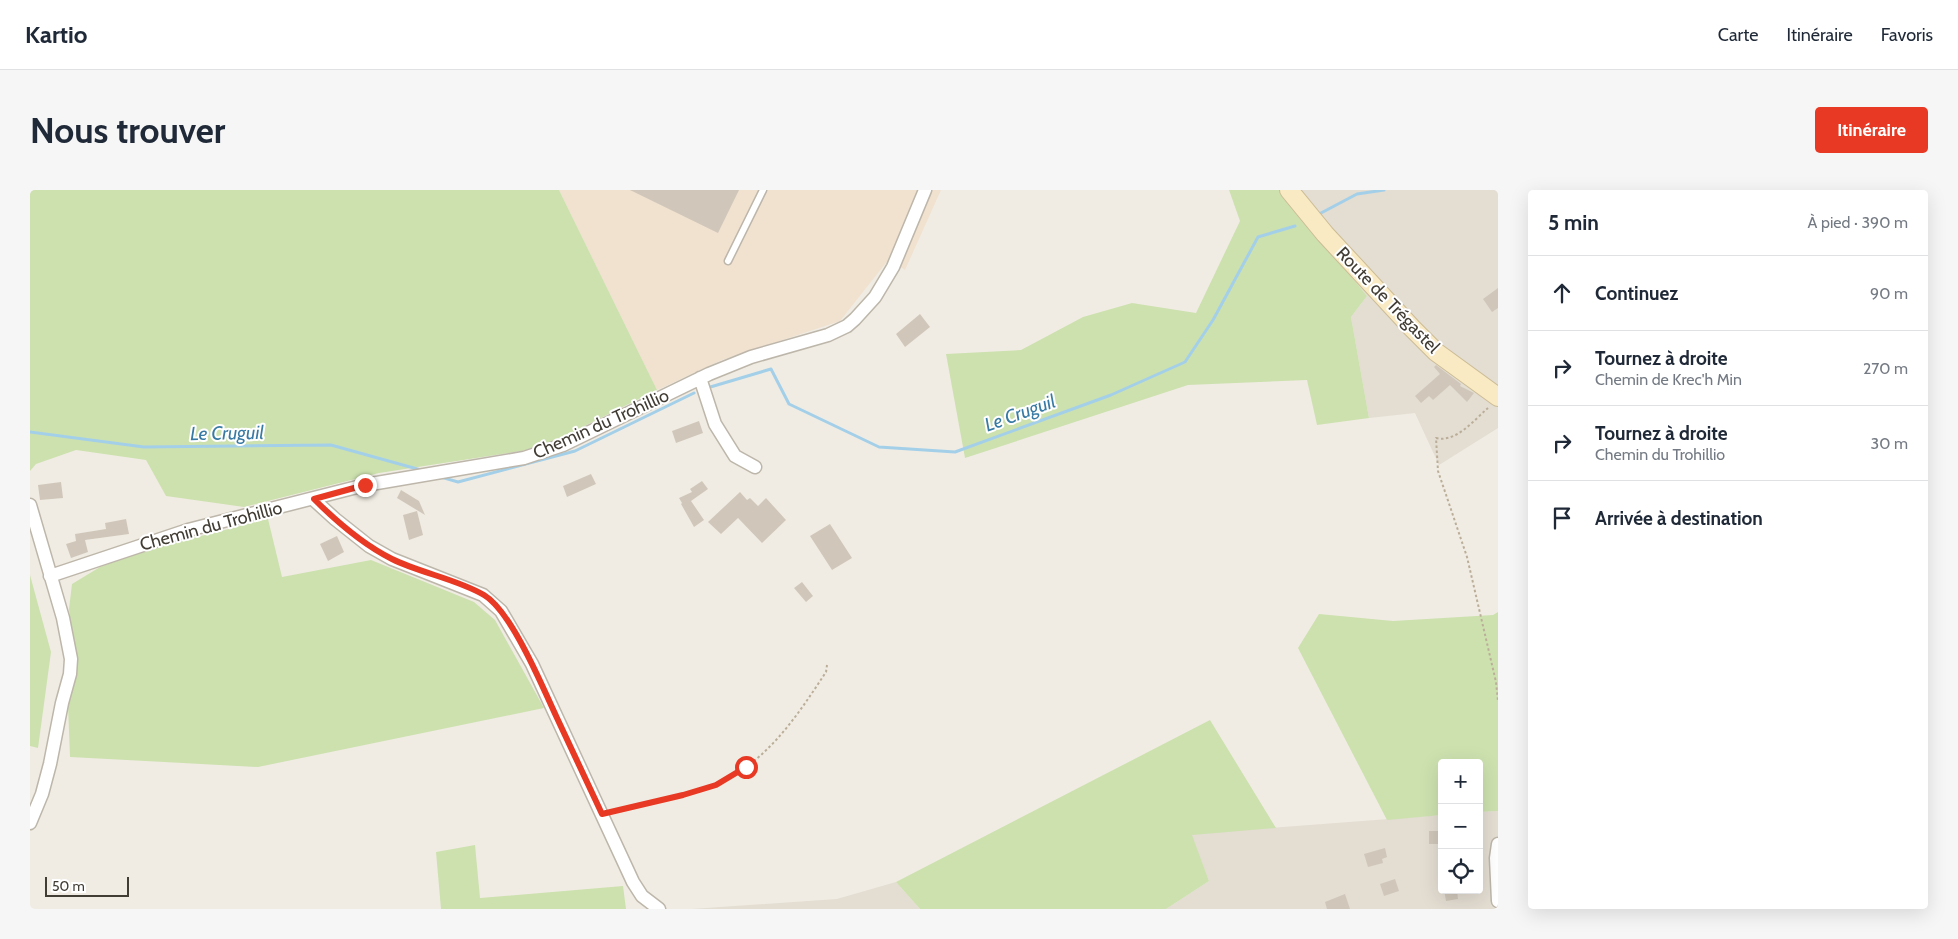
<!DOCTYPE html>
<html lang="fr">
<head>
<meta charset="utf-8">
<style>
	body { margin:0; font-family:Cabin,sans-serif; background:#f6f6f7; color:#1f2937 }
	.controls { position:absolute; right:15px; bottom:15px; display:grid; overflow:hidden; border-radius:5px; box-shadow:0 5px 20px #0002 }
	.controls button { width:45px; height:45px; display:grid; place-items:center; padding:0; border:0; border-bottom:1px solid #e0e1e3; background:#fff; color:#1f2937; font:25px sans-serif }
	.scale { position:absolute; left:15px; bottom:12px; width:84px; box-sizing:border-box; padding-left:5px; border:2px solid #413c34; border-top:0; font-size:14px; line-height:18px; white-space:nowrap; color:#413c34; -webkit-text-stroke:4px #fff; paint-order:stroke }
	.stop { position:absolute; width:15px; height:15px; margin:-11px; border:4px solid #e73924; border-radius:50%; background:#fff }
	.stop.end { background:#e73924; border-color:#fff; box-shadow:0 1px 5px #0008 }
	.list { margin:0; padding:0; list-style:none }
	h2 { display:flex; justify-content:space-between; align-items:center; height:65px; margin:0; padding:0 20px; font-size:21px }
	h2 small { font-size:16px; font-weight:400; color:#747a83 }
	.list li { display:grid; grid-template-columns:32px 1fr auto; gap:15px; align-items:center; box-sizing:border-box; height:75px; padding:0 20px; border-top:1px solid #e0e1e3 }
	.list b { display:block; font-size:19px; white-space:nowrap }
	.list p { margin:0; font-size:16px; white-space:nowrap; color:#747a83 }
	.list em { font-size:16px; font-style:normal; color:#747a83 }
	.icon { flex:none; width:28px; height:28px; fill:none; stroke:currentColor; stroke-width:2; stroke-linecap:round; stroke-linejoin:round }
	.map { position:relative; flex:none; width:1468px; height:719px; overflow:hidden; border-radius:5px }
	header { display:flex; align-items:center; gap:30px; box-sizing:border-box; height:70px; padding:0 25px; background:#fff; border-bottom:1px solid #e0e1e3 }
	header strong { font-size:24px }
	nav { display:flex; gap:28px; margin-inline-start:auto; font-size:18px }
	.intro { display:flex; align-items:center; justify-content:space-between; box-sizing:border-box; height:120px; padding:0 30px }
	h1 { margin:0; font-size:35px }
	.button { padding:12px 22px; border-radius:5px; background:#e73924; color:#fff; font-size:18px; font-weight:700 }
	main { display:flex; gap:30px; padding:0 30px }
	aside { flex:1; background:#fff; border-radius:5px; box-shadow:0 5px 20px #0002 }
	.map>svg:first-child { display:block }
	.residential { fill:#e3ddd2 }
	.commercial { fill:#f1e1cf }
	.green { fill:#cde1af }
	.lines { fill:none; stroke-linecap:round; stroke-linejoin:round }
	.stream { stroke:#a4cfe9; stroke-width:3 }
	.building { fill:#d0c7ba }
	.service-casing { stroke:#bdb6aa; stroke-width:9 }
	.minor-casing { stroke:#bdb6aa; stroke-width:15 }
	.secondary-casing { stroke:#ccbc96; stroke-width:20 }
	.path { stroke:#bbae99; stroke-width:2; stroke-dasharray:2.5 2.5; stroke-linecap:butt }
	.service { stroke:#fff; stroke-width:6 }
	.minor { stroke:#fff; stroke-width:12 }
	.secondary { stroke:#f9eac4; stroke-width:18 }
	.route { stroke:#e73924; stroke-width:6 }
	.labels { text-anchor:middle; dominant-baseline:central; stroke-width:4; stroke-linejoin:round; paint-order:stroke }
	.street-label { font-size:18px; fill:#413c34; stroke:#fff }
	.water-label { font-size:19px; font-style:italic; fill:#387aa3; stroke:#fff }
</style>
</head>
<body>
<header>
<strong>Kartio</strong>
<nav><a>Carte</a><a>Itinéraire</a><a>Favoris</a></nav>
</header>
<div class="intro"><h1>Nous trouver</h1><a class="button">Itinéraire</a></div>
<main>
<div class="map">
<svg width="1468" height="719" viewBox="0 0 1468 719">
	<rect width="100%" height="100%" fill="#f0ece3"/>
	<path class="residential" d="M1252 0H1468V238L1409 275 1385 223 1339 228 1321 127 1337 106Z
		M1468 621V719H1136L1179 691 1161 644 1412 625V700H1449V622Z
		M866 692 890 719H662L807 709Z"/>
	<path class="commercial" d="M529 0H911L875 80 859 69 810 131 692 170 627 200Z"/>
	<path class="green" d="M0 0H529L627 200 510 258 349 283 214 317 136 306 116 270 46 260 6 274 0 281Z
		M1199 0H1252L1337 106 1321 127 1339 228 1287 235 1277 190 1158 195 935 268 916 164 991 160 1053 127 1102 113 1166 123 1210 31Z
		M238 329 252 387 341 370 444 412 465 430 514 518 228 577 40 567 38 515 46 478 39 419 42 394 70 377 120 359Z
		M0 385 21 462 8 558 0 556Z
		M1468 422V621L1449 622V573H1412V625L1357 630 1268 458 1289 424 1363 431 1463 425Z
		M1180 530 1246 638 1162 645 1179 691 1136 719H890L866 692Z
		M445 655 450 708 593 696 596 719H411L406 662Z"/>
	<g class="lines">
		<path class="stream" d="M1291 23 1327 4 1354 0
			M677 198 741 179 759 214 849 257 925 262 1081 205 1155 172 1183 130 1228 47 1265 36
			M0 242 114 257 301 255 391 280
			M411 287 428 292 545 261 664 203"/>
	</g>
	<path class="building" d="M600 0H709L688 43Z
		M1468 98V118L1462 122 1453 109Z
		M890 124 900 137 875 157 866 144Z
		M1406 175 1431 194 1430 196 1444 203 1437 212 1420 195 1403 210 1399 206 1391 213 1385 206 1410 184 1404 177Z
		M669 231 673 243 646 253 642 241Z
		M561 284 566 294 537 307 533 296Z
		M672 291 678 299 661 311 674 330 664 337 651 314 652 313 649 308 662 302 660 299Z
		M31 292 33 308 10 310 8 295Z
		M371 300 389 311 395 325 367 308Z
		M710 302 717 310 720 308 728 316 736 308 756 330 732 353 708 328 691 344 678 332Z
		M387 321 393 345 379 350 373 325Z
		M96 329 99 344 55 350 58 362 41 368 36 354 46 351 45 344 76 339 75 333Z
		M800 334 822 368 802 380 780 346Z
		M307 346 314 362 298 371 290 354Z
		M772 392 783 406 776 412 764 398Z
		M1399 641H1412V654H1399Z
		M1355 658 1357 667 1352 669 1353 673 1338 677 1334 664Z
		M1365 689 1369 701 1354 706 1350 694Z
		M1414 700H1427L1428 709 1416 711Z
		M1315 704 1320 719H1297L1295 712Z"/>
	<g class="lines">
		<defs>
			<path id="service" d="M698 71 733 0"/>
			<path id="minor" d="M670 188 685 234 705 266 725 277
				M283 309 305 329 339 356 362 369 453 405 471 421 502 474 603 692 612 706 629 719
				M0 315 33 428 41 469 40 484 32 513 20 574 12 604 0 633
				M20 386 158 340 335 295 494 268 533 255 679 184 721 167 798 145 817 136 825 129 845 107 863 77 895 0
				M1468 654 1466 668 1468 711"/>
			<path id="secondary" d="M1259 0 1295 44 1382 138 1406 162 1468 207"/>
		</defs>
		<use href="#service" class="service-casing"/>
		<use href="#minor" class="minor-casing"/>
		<use href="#secondary" class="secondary-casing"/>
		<path class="path" d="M1458 218C1444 230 1426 253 1406 248L1408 281 1437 367 1466 492 1468 511
			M584 621C617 611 654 609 687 594 738 571 767 526 796 482L797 475"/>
		<use href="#service" class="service"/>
		<use href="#minor" class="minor"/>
		<use href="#secondary" class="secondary"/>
	</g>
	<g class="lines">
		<path class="route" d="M335 295 284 309C307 332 332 354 362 369 390 383 427 389 454 405 482 422 512 496 527 528 542 560 557 592 572 624L653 605 686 595 716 577"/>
	</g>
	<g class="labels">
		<g class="street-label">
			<text transform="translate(1358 110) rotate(46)">Route de Trégastel</text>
			<text transform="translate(571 234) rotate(-24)">Chemin du Trohillio</text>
			<text transform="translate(181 336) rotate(-15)">Chemin du Trohillio</text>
		</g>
		<g class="water-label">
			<text transform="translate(990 223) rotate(-20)">Le Cruguil</text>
			<text transform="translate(197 243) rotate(-1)">Le Cruguil</text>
		</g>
	</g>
</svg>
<div class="controls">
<button>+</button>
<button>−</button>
<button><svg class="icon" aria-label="locate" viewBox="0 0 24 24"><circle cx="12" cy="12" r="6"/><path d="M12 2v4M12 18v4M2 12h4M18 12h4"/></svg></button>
</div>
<div class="scale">50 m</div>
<div class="stop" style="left:716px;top:577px"></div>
<div class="stop end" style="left:335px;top:295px"></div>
</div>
<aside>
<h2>5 min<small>À pied · 390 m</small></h2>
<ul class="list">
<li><svg class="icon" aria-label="ahead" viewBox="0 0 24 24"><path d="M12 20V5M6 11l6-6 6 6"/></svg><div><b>Continuez</b></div><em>90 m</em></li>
<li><svg class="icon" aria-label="right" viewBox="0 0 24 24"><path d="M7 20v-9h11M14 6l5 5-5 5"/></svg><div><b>Tournez à droite</b><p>Chemin de Krec'h Min</p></div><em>270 m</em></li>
<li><svg class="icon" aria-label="right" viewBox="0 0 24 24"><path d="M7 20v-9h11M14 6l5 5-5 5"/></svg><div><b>Tournez à droite</b><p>Chemin du Trohillio</p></div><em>30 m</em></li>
<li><svg class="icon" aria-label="arrive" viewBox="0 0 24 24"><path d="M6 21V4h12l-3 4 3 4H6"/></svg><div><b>Arrivée à destination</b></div></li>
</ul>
</aside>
</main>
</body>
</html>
